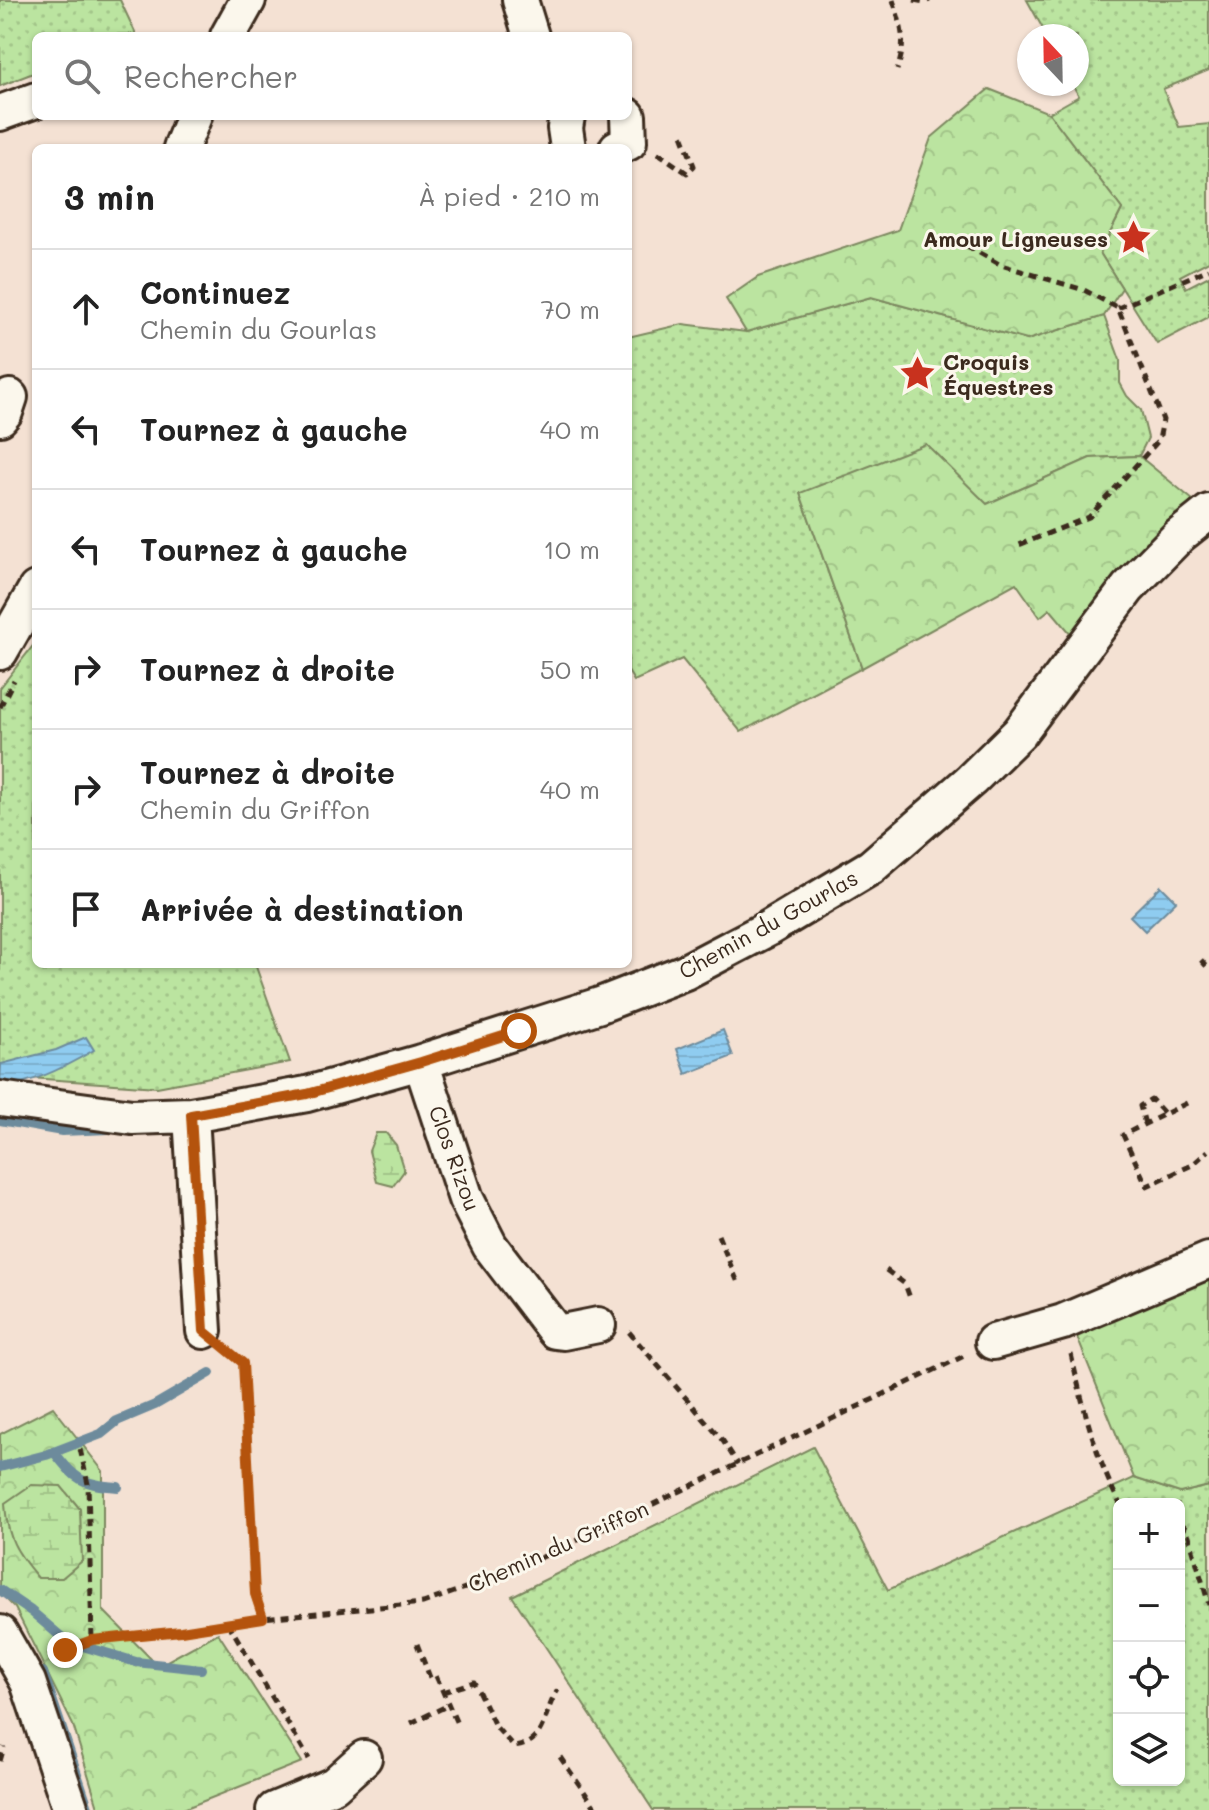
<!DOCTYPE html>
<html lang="fr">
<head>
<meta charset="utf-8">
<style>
	body { margin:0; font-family:Mali,sans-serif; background:#f2f2f2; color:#222 }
	.controls { position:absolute; right:24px; bottom:24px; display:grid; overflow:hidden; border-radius:12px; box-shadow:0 2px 6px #0004 }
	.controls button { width:72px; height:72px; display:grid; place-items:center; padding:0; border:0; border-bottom:2px solid #e0e0e0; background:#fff; color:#222; font:40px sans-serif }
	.compass { position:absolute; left:1017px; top:24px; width:72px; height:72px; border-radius:50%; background:#fff; box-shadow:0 2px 6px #0004; rotate:338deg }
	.stop { position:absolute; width:24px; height:24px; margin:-18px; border:6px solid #b45309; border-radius:50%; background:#fff }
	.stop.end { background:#b45309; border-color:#fff; box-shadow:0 2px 8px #0008 }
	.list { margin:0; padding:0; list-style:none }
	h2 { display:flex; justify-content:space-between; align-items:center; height:104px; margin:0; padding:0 32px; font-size:34px }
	h2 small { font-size:26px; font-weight:400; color:#767676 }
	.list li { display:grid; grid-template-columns:52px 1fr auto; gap:24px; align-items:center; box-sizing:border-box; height:120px; padding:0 32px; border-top:2px solid #e0e0e0 }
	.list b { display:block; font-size:30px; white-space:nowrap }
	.list p { margin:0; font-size:26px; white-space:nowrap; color:#767676 }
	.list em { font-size:26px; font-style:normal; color:#767676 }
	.icon { flex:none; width:44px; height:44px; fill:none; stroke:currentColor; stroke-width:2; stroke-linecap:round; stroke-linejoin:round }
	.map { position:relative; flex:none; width:1209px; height:1810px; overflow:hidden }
	.search { position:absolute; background:#fff; box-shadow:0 2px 6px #0004; left:32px; top:32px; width:600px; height:88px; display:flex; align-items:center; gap:20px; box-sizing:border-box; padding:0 28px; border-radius:12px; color:#767676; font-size:30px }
	.panel { position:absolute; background:#fff; box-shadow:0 2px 6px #0004; left:32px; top:144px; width:600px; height:824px; border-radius:12px }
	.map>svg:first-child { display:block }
	.grass { fill:url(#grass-dots); stroke:#7b875f; stroke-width:2; fill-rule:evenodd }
	.forest { fill:url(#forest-crowns); stroke:#7b875f; stroke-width:2 }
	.wetland { fill:url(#wetland-marsh); stroke:#7b875f; stroke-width:2 }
	.water { fill:url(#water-rules); stroke:#6d8b9c; stroke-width:2 }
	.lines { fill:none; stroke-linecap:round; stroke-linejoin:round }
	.stream { stroke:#6d8b9c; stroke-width:10 }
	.minor-casing { stroke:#3b2a1e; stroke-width:40 }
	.path { stroke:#3b2a1e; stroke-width:5; stroke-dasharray:8 6; stroke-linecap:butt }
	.minor { stroke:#fbf7ec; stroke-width:34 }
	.route { stroke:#b45309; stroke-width:10 }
	.labels { text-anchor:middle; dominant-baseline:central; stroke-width:6; stroke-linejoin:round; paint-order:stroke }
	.poi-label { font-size:22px; font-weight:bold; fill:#3b2a1e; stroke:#fbf7ec; text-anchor:end }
	.street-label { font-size:22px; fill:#3b2a1e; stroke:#fbf7ec }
</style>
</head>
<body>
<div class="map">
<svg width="1209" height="1810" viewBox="0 0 1209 1810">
	<defs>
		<pattern id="grass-dots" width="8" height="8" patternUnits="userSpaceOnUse" patternTransform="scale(2)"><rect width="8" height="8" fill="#bbe4a0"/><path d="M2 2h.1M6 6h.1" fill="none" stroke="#a2c489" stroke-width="1.8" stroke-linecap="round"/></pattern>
		<pattern id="forest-crowns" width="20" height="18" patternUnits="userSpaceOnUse" patternTransform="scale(2)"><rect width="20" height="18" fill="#bbe4a0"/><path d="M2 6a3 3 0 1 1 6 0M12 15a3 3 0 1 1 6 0" fill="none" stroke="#a2c489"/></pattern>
		<pattern id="wetland-marsh" width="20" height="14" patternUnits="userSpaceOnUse" patternTransform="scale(2)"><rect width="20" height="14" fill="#bbe4a0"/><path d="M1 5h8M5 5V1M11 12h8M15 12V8" fill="none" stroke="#a2c489"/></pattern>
		<pattern id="water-rules" width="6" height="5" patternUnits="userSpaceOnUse" patternTransform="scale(2)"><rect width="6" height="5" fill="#8fccf0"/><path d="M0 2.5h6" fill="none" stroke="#7cafcd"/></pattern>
	</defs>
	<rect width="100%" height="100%" fill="#f4e1d3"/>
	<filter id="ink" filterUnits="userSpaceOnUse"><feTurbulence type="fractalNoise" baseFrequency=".0125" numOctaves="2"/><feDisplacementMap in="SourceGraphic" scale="16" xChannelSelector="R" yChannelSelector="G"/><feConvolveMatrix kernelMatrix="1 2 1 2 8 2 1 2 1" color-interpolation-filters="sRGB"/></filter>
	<g filter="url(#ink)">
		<path class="grass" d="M0 0H120L136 34 36 36V72L0 86Z
			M1027 0H1209V70L1163 89 1179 127 1209 124V261L1180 276 1186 288 1209 276V317L1157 344 1100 253 1122 209 1049 113 1079 96 1072 84H1077V36H1047Z
			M871 297 1027 340 1104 316 1120 360V383L1127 396 1141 410 1148 438 1139 456 1090 458 987 504 800 493 862 668 741 732 682 659 634 681 628 671V337L683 324 746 332Z
			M36 642V964H255L290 1062 157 1087 16 1077 0 1072V688Z
			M813 1447 888 1590 1134 1478 1180 1493 1209 1486V1810H653L512 1596ZM1119 1504H1179V1780H1119Z"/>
		<path class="forest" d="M989 89 1049 113 1122 209 1100 253 1122 288 1104 316 1027 340 871 297 746 332 726 299 758 277 898 230 931 138Z
			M926 444 987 504 1090 458 1139 456 1193 500 1071 634 1050 609 1040 617 1016 583 862 668 800 493Z
			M1209 1277V1486L1180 1493 1134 1478 1075 1332Z
			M53 1407 103 1471V1610L158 1666 218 1633 302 1762 181 1810H99L73 1725 15 1608 0 1593V1434Z"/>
		<path class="wetland" d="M376 1133H386L396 1145 404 1171 393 1186 377 1182 369 1151Z
			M31 1485 61 1486 80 1509 82 1561 62 1578H38C16 1552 7 1538 5 1503Z"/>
		<path class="water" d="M1161 886 1176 901 1145 931 1130 916Z
			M723 1030 733 1056 686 1074 677 1049Z
			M86 1037 94 1050C72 1063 25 1090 0 1083L1 1064 56 1050Z"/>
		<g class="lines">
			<path class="stream" d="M0 1120 62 1131 109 1129
				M54 1452C77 1481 81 1484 118 1487
				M0 1467 46 1455 101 1434 117 1421 155 1405 210 1373
				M0 1590 31 1611 66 1641 136 1662 201 1669
				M43 1672 89 1810"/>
			<defs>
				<path id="minor" d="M520 0 531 36
					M228 36 248 0
					M0 113 36 100
					M567 116 565 128 568 148
					M181 148 194 116
					M617 148 629 142 628 116
					M0 418 5 412 10 397
					M0 652 36 589
					M421 1062 466 1199 490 1246 555 1331 563 1332 598 1325
					M0 1099 132 1117 191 1115 307 1094 421 1062 600 1005 685 972 769 928 871 867 971 780 1019 733 1128 588 1179 536 1209 512
					M191 1115 204 1331
					M993 1342 1063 1322 1209 1260
					M0 1633 28 1682 71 1810
					M274 1810 334 1785 364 1758"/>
			</defs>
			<use href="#minor" class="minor-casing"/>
			<path class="path" d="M893 0C902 28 907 42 897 70
				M914 0 924 2 930 0
				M658 153 687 173 694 166 681 132
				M967 246 1001 265 1084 290 1118 308 1163 420 1159 440 1089 517 1019 545
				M1118 308 1209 269
				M0 707 14 680
				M1201 960 1209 969
				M1187 1103 1123 1135 1147 1186 1192 1165 1208 1151
				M1145 1124 1140 1106 1151 1099 1165 1114
				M718 1235 739 1285
				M886 1270 905 1284 910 1298
				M629 1332 723 1441 738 1464
				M228 1351 243 1363 255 1594 263 1618
				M1071 1354C1083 1406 1095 1457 1120 1504
				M80 1449 88 1484 92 1640
				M1179 1525 1187 1529 1209 1605
				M228 1623 309 1759
				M417 1644 431 1680
				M48 1656 92 1640 181 1631 263 1618 423 1603 513 1571 966 1355
				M436 1676 458 1726
				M443 1692 474 1682 495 1726 514 1747C547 1743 542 1713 558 1690
				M411 1723 449 1705
				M560 1757 597 1810
				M0 1761 4 1747"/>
			<use href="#minor" class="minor"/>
		</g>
	</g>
	<g class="lines" filter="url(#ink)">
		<path class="route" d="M65 1650 92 1640 181 1631 263 1618 255 1594 243 1363 204 1331 191 1115 307 1094 421 1062 519 1031"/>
	</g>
	<defs>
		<symbol id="sight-bare" viewBox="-9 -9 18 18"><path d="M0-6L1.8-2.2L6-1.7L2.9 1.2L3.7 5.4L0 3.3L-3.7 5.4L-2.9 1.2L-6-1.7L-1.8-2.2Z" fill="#c8321e" stroke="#fbf7ec" stroke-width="2.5" paint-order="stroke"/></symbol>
	</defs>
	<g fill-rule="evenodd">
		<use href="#sight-bare" x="1108" y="212" width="51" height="51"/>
		<use href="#sight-bare" x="892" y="348" width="51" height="51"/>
	</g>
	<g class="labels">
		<g class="poi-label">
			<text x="1108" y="238">Amour Ligneuses</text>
			<text x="943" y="361" text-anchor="start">Croquis<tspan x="943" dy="25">Équestres</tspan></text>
		</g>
		<g class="street-label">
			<text transform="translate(768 924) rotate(-29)">Chemin du Gourlas</text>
			<text transform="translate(455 1158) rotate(70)">Clos Rizou</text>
			<text transform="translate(558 1546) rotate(-24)">Chemin du Griffon</text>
		</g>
	</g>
</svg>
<div class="controls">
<button>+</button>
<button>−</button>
<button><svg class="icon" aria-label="locate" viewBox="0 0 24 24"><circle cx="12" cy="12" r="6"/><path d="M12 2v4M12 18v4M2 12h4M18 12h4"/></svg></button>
<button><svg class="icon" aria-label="layers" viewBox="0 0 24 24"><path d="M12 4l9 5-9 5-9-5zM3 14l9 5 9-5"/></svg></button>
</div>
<svg class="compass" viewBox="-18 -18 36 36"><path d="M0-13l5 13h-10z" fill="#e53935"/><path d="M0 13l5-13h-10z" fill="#767676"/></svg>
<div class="stop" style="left:519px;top:1031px"></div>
<div class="stop end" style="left:65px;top:1650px"></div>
<div class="search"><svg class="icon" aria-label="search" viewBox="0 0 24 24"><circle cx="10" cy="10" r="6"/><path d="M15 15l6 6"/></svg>Rechercher</div>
<section class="panel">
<h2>3 min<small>À pied · 210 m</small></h2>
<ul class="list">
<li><svg class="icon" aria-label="ahead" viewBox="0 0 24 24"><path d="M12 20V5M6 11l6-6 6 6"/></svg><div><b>Continuez</b><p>Chemin du Gourlas</p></div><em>70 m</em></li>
<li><svg class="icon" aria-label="left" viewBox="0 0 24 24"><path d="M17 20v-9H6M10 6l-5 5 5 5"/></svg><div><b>Tournez à gauche</b></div><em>40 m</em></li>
<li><svg class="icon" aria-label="left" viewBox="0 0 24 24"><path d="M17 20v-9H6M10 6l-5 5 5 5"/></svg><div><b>Tournez à gauche</b></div><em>10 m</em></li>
<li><svg class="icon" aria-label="right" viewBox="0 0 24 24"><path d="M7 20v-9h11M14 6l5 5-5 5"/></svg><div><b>Tournez à droite</b></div><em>50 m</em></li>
<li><svg class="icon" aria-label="right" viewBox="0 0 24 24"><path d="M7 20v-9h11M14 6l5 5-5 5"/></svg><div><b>Tournez à droite</b><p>Chemin du Griffon</p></div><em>40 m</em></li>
<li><svg class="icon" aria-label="arrive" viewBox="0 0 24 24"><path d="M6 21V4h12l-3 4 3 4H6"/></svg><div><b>Arrivée à destination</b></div></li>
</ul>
</section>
</div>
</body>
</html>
